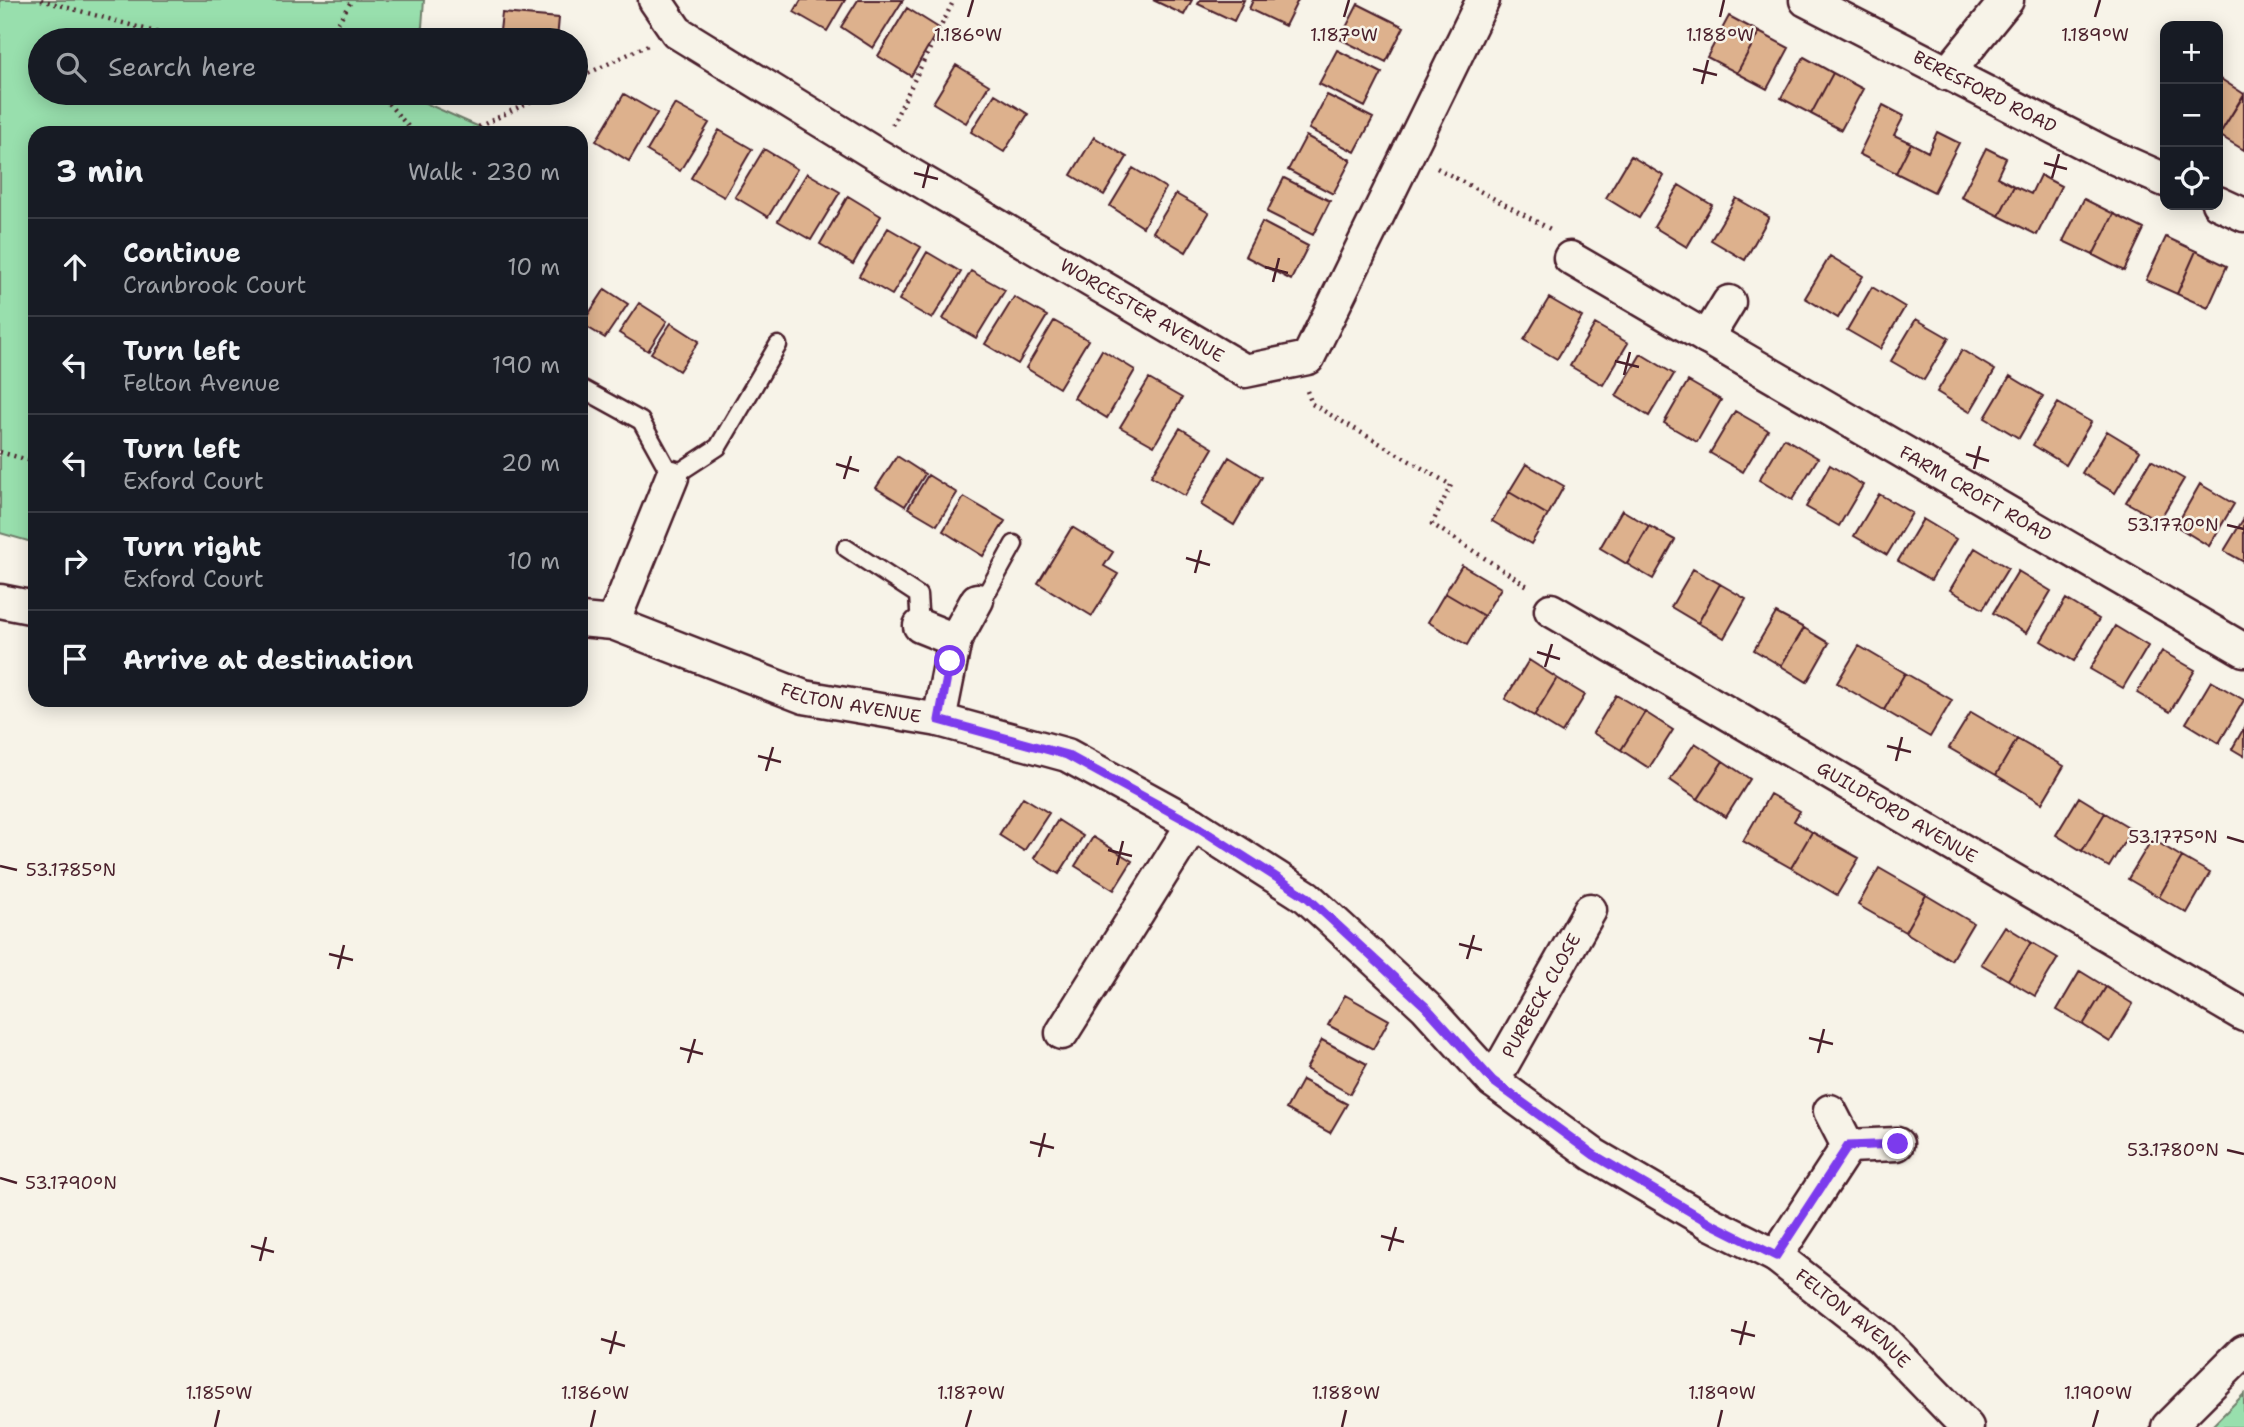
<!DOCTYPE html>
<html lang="en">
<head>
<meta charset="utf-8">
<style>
	body { margin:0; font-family:"Shantell Sans",sans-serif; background:#20242c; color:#f1f3f6 }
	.controls { position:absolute; right:21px; top:21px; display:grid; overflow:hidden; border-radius:14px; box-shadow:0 4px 18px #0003 }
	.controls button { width:63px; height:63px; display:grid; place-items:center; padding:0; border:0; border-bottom:2px solid #363941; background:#171b24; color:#f1f3f6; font:35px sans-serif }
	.stop { position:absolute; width:21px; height:21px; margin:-16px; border:5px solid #7c3aed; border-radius:50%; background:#fff }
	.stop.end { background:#7c3aed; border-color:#fff; box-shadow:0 2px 7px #0008 }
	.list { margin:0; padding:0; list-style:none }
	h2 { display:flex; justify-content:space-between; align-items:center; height:91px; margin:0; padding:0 28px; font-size:30px }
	h2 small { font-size:23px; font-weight:400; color:#9ea1a6 }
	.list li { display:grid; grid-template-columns:46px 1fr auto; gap:21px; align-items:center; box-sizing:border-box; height:98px; padding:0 28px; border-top:2px solid #363941 }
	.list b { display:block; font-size:26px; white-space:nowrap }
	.list p { margin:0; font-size:23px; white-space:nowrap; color:#9ea1a6 }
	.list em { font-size:23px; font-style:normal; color:#9ea1a6 }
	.icon { flex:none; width:38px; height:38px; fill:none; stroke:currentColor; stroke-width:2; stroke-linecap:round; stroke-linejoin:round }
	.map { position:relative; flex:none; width:2244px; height:1427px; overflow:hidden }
	.search { position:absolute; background:#171b24; box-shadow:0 4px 18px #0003; left:28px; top:28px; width:560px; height:77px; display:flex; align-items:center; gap:18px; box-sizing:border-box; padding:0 24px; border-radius:38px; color:#9ea1a6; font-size:26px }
	.panel { position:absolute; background:#171b24; box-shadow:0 4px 18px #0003; left:28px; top:126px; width:560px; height:581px; border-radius:21px }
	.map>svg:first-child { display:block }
	.green { fill:#98dfad; stroke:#717f6c; stroke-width:2 }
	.building { fill:#ddb18d; stroke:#4a1f2b; stroke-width:2 }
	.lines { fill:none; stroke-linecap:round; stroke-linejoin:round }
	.service-casing { stroke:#4a1f2b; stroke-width:21 }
	.minor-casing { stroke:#4a1f2b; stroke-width:37 }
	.path { stroke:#4a1f2b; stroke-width:4.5; stroke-dasharray:2 5; stroke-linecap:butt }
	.service { stroke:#f7f3e8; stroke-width:16 }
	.minor { stroke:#f7f3e8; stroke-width:32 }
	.route { stroke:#7c3aed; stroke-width:9 }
	.ticks { fill:none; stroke:#4a1f2b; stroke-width:2.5 }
	.labels { text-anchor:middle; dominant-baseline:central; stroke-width:5; stroke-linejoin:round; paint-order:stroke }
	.street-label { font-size:18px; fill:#4a1f2b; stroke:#f7f3e8 }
	.ticks-label { font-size:18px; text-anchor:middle; fill:#4a1f2b; stroke:#f7f3e8; stroke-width:5; stroke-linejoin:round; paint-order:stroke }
</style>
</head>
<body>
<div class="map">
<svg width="2244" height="1427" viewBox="0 0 2244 1427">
	<rect width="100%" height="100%" fill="#f7f3e8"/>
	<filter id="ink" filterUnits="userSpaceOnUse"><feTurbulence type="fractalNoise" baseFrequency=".0143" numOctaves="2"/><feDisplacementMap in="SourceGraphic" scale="14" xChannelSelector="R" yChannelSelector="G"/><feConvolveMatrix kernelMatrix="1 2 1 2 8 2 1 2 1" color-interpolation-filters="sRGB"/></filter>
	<g filter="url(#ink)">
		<path class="green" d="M0 0H424L421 40H40V93H417L416 99 493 133H35V543L0 533Z
			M2244 1394V1427H2211Z"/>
		<path class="building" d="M801 0H845L827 31 794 12Z
			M858 0H903L873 48 841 27Z
			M1153 0H1192L1184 15Z
			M1200 0H1244L1234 21 1198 4Z
			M1253 0H1298L1285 26 1249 9Z
			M1358 4 1404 27 1386 62 1340 39Z
			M907 8 939 28 911 76 878 56Z
			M502 13 559 18 557 40H499Z
			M1729 16 1759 32 1737 73 1707 57Z
			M1759 32 1789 48 1767 89 1737 73Z
			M1337 50 1382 73 1365 107 1319 84Z
			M1804 57 1833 73 1811 114 1781 98Z
			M956 65 989 85 966 123 933 103Z
			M1833 73 1863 89 1841 130 1811 114Z
			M2218 77 2244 94 2219 135 2218 134Z
			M624 94 657 113 629 161 596 141Z
			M995 94 1028 114 1004 152 971 132Z
			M1327 95 1373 118 1355 152 1309 129Z
			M2244 95V150L2219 135Z
			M675 104 709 123 680 171 647 151Z
			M1883 105 1904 116 1894 135 1911 143 1896 173 1859 154Z
			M719 130 752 149 724 197 691 178Z
			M1937 132 1959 143 1934 192 1896 173 1911 143 1928 152Z
			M1306 136 1351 160 1333 194 1288 170Z
			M1094 137 1127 157 1104 195 1071 175Z
			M1986 148 2006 158 1997 177 2014 186 1999 216 1961 197Z
			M764 149 797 169 768 217 735 197Z
			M1631 156 1664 176 1639 218 1606 198Z
			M1133 168 1166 188 1143 227 1110 206Z
			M807 173 840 192 811 240 778 221Z
			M2040 175 2061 186 2037 235 1999 216 2014 186 2031 194Z
			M1284 178 1330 201 1313 235 1267 212Z
			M1679 185 1712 205 1687 247 1654 227Z
			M1176 194 1209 213 1186 252 1153 232Z
			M848 196 881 216 853 264 820 244Z
			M1736 198 1769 217 1745 260 1711 240Z
			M2084 199 2114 214 2093 255 2063 241Z
			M2114 214 2144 229 2124 271 2093 255Z
			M1262 222 1308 246 1291 280 1245 256Z
			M888 228 921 247 892 295 859 276Z
			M2166 237 2196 251 2177 294 2146 280Z
			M2196 251 2227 266 2208 308 2177 294Z
			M927 252 961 272 932 319 899 300Z
			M1830 256 1863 276 1838 318 1805 298Z
			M971 271 1005 290 976 338 943 319Z
			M1872 287 1905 307 1880 349 1847 330Z
			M605 289 628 304 605 338 582 324Z
			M1014 297 1047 316 1018 364 985 344Z
			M1549 298 1582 317 1557 359 1524 340Z
			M639 303 667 321 648 351 619 333Z
			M1916 319 1949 338 1924 380 1891 361Z
			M1054 321 1088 340 1059 388 1026 368Z
			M671 323 699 341 679 371 651 353Z
			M1595 324 1628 343 1603 385 1570 366Z
			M1102 350 1135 370 1107 418 1074 398Z
			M1962 350 1995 370 1970 412 1937 392Z
			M1641 354 1674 374 1649 416 1616 396Z
			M2010 376 2043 396 2019 438 1985 418Z
			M1149 379 1182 398 1154 446 1120 427Z
			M1688 381 1721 400 1697 442 1664 423Z
			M2058 403 2091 422 2066 465 2033 445Z
			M1735 411 1768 430 1743 472 1710 453Z
			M1180 428 1213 448 1185 496 1151 476Z
			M2107 431 2140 451 2115 493 2082 473Z
			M1784 438 1818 458 1792 500 1759 480Z
			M897 456 925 474 905 506 876 488Z
			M1229 457 1262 477 1234 525 1201 505Z
			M2151 460 2184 479 2159 521 2126 502Z
			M1526 464 1564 486 1548 515 1509 492Z
			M1830 465 1863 485 1839 526 1806 507Z
			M928 475 957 493 937 525 908 508Z
			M2200 484 2234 504 2209 546 2176 526Z
			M1509 492 1548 515 1531 544 1492 521Z
			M1879 494 1912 513 1887 555 1854 536Z
			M964 497 1005 521 983 556 943 531Z
			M1622 510 1649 526 1627 564 1600 548Z
			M2244 518V562L2224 551Z
			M1923 519 1956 539 1931 580 1898 561Z
			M1649 526 1675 540 1653 579 1627 564Z
			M1072 527 1113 552 1104 566 1118 574 1092 616 1038 583Z
			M1975 548 2008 568 1983 609 1950 590Z
			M1462 565 1501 588 1484 616 1445 593Z
			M1693 569 1720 584 1698 623 1671 607Z
			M2018 571 2051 591 2026 633 1993 613Z
			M1720 584 1746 599 1724 638 1698 623Z
			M1445 593 1484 616 1467 645 1428 622Z
			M2066 599 2099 619 2074 661 2041 641Z
			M1776 613 1804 628 1781 666 1754 650Z
			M2115 626 2148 646 2123 688 2090 669Z
			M1804 628 1829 643 1807 682 1781 666Z
			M1859 646 1905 673 1884 710 1837 683Z
			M2162 651 2195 670 2170 712 2137 693Z
			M1529 660 1557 678 1534 716 1505 699Z
			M1905 673 1952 700 1930 737 1884 710Z
			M1557 678 1585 695 1562 733 1534 716Z
			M2211 681 2244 700 2219 743 2186 723Z
			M1616 695 1645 712 1621 750 1593 733Z
			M1645 712 1673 730 1649 768 1621 750Z
			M1971 712 2017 739 1996 775 1949 748Z
			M2244 728V756L2232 749Z
			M2017 739 2064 766 2042 803 1996 775Z
			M1695 743 1723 761 1698 799 1670 780Z
			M1723 761 1750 779 1726 817 1698 799Z
			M1770 794 1800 811 1794 821 1812 832 1791 868 1743 841Z
			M1023 797 1049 813 1024 851 999 835Z
			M2079 797 2105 813 2082 851 2056 835Z
			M2105 813 2132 829 2109 867 2082 851Z
			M1058 820 1083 836 1059 874 1034 858Z
			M1812 832 1859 858 1837 895 1791 868Z
			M1093 837 1132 861 1114 890 1075 866Z
			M2152 839 2182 857 2159 897 2128 879Z
			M2182 857 2210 873 2187 913 2159 897Z
			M1879 868 1926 895 1905 932 1858 905Z
			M1926 895 1973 923 1951 960 1905 932Z
			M2005 926 2031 942 2008 980 1981 964Z
			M2031 942 2058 958 2035 996 2008 980Z
			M2080 971 2106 987 2083 1025 2057 1010Z
			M2106 987 2133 1004 2110 1042 2083 1025Z
			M1345 995 1389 1020 1373 1049 1328 1025Z
			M1322 1040 1367 1064 1350 1094 1306 1069Z
			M1302 1080 1347 1104 1330 1133 1286 1109Z"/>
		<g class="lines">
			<defs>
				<path id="service" d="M581 388 641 421 672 477 718 447 778 345
					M846 548 918 595 920 626
					M977 600 989 589 1014 544"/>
				<g id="minor">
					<path id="s1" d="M655 0 677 32 877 155 1245 371 1308 358 1483 0"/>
					<path id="s2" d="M1806 0 2106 154 2165 180"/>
					<path d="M1947 74 2007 0"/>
					<path d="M2218 203 2244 215"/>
					<path id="s3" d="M1570 258 2244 650"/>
					<path d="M1707 338 1729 302"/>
					<path d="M0 601 35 608"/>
					<path id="s4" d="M1551 610 2244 1015"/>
					<path id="s5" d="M581 620 613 623 804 697 939 720 1067 755 1193 824 1307 897 1426 1007 1493 1081 1594 1155 1710 1223 1776 1256 1881 1338 1967 1427"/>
					<path d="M613 623 672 477"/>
					<path d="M920 626 955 640"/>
					<path d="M939 720 955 640 977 600"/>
					<path d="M1062 1033 1193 824"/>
					<path id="s6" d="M1493 1081 1590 910"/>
					<path d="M1830 1111 1848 1146 1897 1144"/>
					<path d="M1776 1256 1848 1146"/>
					<path d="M2168 1427 2244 1351"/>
				</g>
			</defs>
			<use href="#service" class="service-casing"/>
			<use href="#minor" class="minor-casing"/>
			<path class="path" d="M41 0 184 40
				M304 40 330 35
				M334 40 330 35 352 0
				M576 79 648 45
				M379 93 414 133
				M892 125 954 0
				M466 133 548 93
				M1437 168 1552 230
				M1307 391 1312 404 1451 485 1432 524 1529 587
				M0 452 35 462"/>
			<use href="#service" class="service"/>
			<use href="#minor" class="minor"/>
		</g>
	</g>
	<g class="lines" filter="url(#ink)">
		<path class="route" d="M950 661 939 720 1067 755 1193 824 1307 897 1426 1007 1493 1081 1594 1155 1710 1223 1776 1256 1848 1146 1898 1144"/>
	</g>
	<path class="ticks" d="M968 17 973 0M1344 17 1349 0M1720 17 1724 0M2095 17 2100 0M1693 69 1717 75M1702 84 1708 60M2044 163 2067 169M914 173 938 179M2052 178 2059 154M923 188 929 164M1265 267 1288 273M1273 282 1279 258M1615 361 1639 367M1624 375 1630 352M1966 454 1989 461M836 464 859 471M1974 469 1980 446M844 479 851 456M2227 525 2244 529M1186 558 1210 565M1195 573 1201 550M1537 652 1560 659M1545 667 1552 644M1887 746 1911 752M758 756 781 762M1896 761 1902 737M766 771 773 747M2227 837 2244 842M1108 850 1132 856M1117 865 1123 841M0 866 17 870M1459 944 1482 950M329 954 353 960M1467 959 1474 935M338 969 344 945M1809 1038 1833 1044M680 1048 703 1054M1818 1053 1824 1029M688 1063 695 1039M1030 1142 1054 1148M2227 1150 2244 1154M1039 1157 1045 1133M0 1178 17 1183M1381 1236 1404 1242M251 1246 274 1252M1389 1251 1396 1227M260 1261 266 1237M1731 1330 1755 1336M601 1339 625 1346M1740 1345 1746 1321M610 1354 616 1331M215 1427 219 1410M591 1427 595 1410M966 1427 971 1410M1342 1427 1346 1410M1718 1427 1722 1410M2093 1427 2098 1410"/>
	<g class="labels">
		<g class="street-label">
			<text stroke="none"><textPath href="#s2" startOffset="201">BERESFORD ROAD</textPath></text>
			<text stroke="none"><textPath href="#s1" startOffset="581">WORCESTER AVENUE</textPath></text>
			<text stroke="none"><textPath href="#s3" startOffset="469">FARM CROFT ROAD</textPath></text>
			<text stroke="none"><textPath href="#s5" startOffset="284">FELTON AVENUE</textPath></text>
			<text stroke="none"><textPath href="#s4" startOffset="401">GUILDFORD AVENUE</textPath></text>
			<text stroke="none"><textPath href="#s6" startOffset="98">PURBECK CLOSE</textPath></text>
			<text stroke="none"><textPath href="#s5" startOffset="1480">FELTON AVENUE</textPath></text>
		</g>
	</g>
	<g class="ticks-label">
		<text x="968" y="41">1.186°W</text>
		<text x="1344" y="41">1.187°W</text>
		<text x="1720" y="41">1.188°W</text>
		<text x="2095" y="41">1.189°W</text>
		<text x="2173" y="531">53.1770°N</text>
		<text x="2173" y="843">53.1775°N</text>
		<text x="71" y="876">53.1785°N</text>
		<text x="2173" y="1156">53.1780°N</text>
		<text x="71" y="1189">53.1790°N</text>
		<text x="219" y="1399">1.185°W</text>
		<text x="595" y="1399">1.186°W</text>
		<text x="971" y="1399">1.187°W</text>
		<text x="1346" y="1399">1.188°W</text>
		<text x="1722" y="1399">1.189°W</text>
		<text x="2098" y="1399">1.190°W</text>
	</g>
</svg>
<div class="controls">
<button>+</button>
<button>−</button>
<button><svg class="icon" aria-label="locate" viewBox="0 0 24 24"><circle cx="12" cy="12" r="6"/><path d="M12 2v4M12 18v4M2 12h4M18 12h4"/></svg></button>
</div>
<div class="stop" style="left:950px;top:661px"></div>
<div class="stop end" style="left:1898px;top:1144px"></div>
<div class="search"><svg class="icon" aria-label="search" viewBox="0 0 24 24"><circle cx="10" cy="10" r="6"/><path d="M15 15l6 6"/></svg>Search here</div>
<section class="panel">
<h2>3 min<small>Walk · 230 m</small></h2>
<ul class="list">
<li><svg class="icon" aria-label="ahead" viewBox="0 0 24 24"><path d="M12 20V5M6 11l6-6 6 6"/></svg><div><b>Continue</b><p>Cranbrook Court</p></div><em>10 m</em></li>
<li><svg class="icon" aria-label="left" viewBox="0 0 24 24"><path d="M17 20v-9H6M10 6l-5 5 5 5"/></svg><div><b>Turn left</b><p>Felton Avenue</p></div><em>190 m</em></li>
<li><svg class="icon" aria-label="left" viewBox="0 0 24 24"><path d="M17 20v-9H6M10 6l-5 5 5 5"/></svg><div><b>Turn left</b><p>Exford Court</p></div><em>20 m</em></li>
<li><svg class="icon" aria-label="right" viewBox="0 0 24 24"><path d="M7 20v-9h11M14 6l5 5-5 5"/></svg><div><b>Turn right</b><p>Exford Court</p></div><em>10 m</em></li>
<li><svg class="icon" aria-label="arrive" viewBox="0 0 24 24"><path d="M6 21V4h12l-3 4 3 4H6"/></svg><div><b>Arrive at destination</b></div></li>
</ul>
</section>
</div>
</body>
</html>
